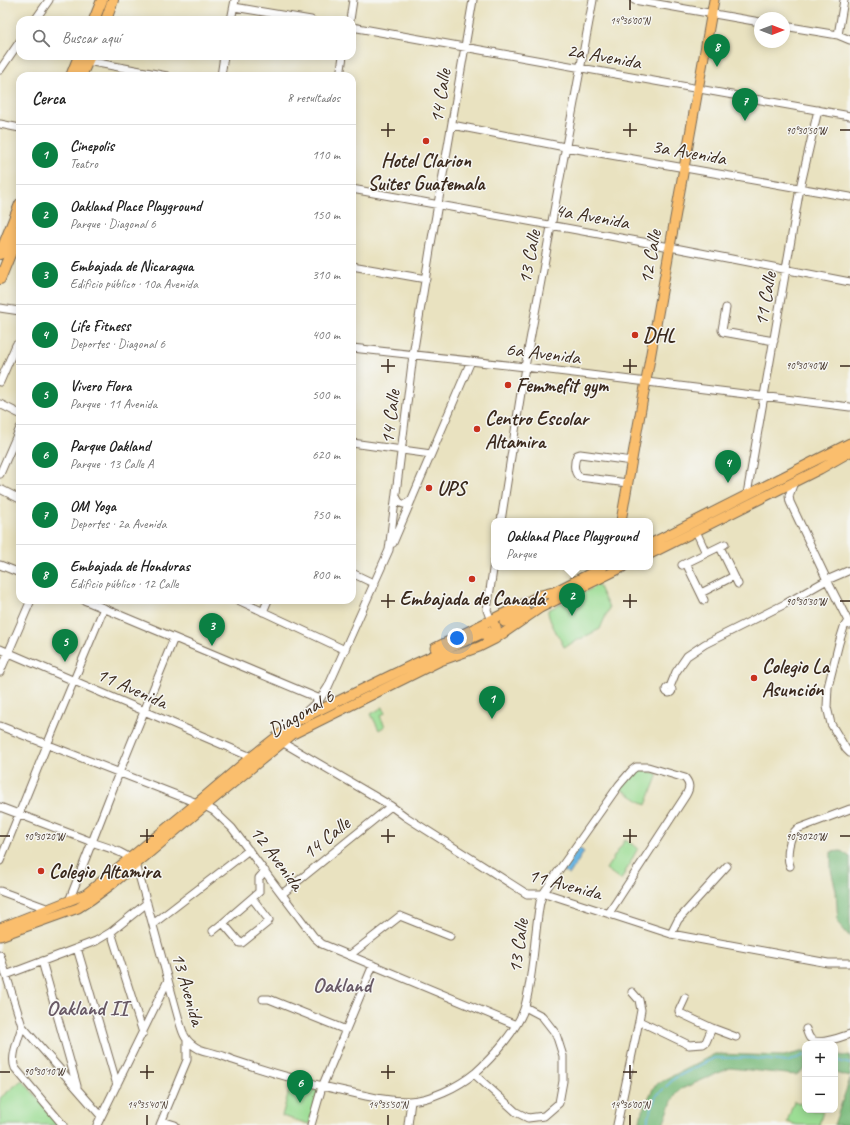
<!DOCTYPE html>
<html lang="es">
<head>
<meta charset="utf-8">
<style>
	body { margin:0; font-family:Caveat,sans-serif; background:#f2f2f2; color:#222 }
	.controls { position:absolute; right:12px; bottom:12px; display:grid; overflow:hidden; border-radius:8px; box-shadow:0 2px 10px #0003 }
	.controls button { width:36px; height:36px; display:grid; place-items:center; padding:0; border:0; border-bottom:1px solid #e0e0e0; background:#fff; color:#222; font:20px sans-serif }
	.compass { position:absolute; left:754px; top:12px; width:36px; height:36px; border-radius:50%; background:#fff; box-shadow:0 2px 10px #0003; rotate:90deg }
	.you { position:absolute; left:457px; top:638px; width:14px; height:14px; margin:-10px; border:3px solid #fff; border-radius:50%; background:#1a73e8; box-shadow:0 0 0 6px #1a73e833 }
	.badge { display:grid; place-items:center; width:26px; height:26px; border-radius:50%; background:#0b8043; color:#fff; font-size:13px; font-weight:700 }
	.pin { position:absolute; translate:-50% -33px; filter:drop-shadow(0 1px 2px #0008) }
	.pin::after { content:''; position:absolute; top:21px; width:14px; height:12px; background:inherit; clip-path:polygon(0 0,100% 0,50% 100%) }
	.popup { position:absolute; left:491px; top:518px; width:162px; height:52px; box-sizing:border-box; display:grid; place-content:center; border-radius:8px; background:#fff; filter:drop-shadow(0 1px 3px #0005); font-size:13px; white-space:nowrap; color:#767676 }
	.popup b { font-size:15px; color:#222 }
	.popup::after { content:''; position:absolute; left:50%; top:100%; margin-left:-8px; border:8px solid transparent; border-top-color:#fff }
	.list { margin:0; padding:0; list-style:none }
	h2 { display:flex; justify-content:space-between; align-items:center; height:52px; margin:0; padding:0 16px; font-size:17px }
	h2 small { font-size:13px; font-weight:400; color:#767676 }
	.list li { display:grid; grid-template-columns:26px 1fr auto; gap:12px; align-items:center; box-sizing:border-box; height:60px; padding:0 16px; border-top:1px solid #e0e0e0 }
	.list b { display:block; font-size:15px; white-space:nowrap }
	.list p { margin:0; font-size:13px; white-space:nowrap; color:#767676 }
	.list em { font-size:13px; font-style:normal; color:#767676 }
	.icon { flex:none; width:22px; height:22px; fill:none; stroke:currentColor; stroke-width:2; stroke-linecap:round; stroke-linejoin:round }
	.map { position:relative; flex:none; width:850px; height:1125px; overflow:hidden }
	.search { position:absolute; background:#fff; box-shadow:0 2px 10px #0003; left:16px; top:16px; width:340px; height:44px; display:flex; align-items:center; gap:10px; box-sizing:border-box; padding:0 14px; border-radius:12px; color:#767676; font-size:15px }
	.panel { position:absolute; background:#fff; box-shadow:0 2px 10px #0003; left:16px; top:72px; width:340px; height:532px; border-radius:12px }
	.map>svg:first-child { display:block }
	.green { fill:#9cdd94; stroke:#6c8459 }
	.forest { fill:#7dbc7e; stroke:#5c734e }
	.water { fill:#69b5e2; stroke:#527080 }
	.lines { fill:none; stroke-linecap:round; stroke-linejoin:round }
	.stream { stroke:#69b5e2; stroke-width:1.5 }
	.minor-casing { stroke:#786a57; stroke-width:9 }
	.major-casing { stroke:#786a57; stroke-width:11 }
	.highway-casing { stroke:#786a57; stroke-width:12 }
	.minor { stroke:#fff; stroke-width:7 }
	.major { stroke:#fabe6d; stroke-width:9 }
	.highway { stroke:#fabe6d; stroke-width:10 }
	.ticks { fill:none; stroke:#3b2a1e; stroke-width:1.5 }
	.poi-dot { fill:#c8321e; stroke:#f6f6f2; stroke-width:1.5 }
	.labels { text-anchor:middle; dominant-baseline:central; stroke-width:3; stroke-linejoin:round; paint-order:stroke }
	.street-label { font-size:20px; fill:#3b2a1e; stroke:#f6f6f2 }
	.poi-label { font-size:20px; font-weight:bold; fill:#3b2a1e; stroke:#f6f6f2; text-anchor:start }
	.neighbourhood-label { font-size:21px; font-weight:bold; fill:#685965; stroke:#f6f6f2 }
	.ticks-label { font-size:10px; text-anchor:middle; fill:#3b2a1e; stroke:#f6f6f2; stroke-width:3; stroke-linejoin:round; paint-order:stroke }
</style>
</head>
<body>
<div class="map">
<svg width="850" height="1125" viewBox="0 0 850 1125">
	<rect width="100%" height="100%" fill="#f6f6f2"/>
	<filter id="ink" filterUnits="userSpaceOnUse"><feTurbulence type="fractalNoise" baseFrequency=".025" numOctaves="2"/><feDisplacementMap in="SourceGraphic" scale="8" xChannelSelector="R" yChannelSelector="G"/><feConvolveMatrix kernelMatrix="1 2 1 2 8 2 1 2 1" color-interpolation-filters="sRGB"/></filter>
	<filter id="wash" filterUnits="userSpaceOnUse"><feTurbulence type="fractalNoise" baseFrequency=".012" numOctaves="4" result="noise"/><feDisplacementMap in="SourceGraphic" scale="16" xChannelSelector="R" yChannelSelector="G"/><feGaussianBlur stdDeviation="0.9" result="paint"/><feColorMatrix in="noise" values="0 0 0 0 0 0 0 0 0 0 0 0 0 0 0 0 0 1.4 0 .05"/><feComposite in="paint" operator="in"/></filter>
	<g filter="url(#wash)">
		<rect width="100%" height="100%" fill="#e9e2c0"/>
		<path class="green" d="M597 583 609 608 600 629 564 647C560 638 547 619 548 610L591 589Z
			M383 707 385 713 380 716 385 726 379 730 371 714Z
			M641 769 658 774 646 805 618 787 632 771Z
			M625 840 638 848 621 880 606 869Z
			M22 1080 61 1125H0V1098Z
			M291 1083 318 1091 309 1124 282 1116Z
			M794 1101 805 1105V1110L823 1111 819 1125H797L787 1122Z"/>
		<path class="forest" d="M841 851 850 857V937L838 923 836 890 831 870V852Z
			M805 1051V1069L796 1075 730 1068 679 1090 672 1101 663 1125H639L642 1111 655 1085 715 1054 784 1056Z
			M835 1054 844 1056 850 1055V1077L835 1073Z
			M850 1079V1125H834Z"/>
		<path class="water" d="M579 848 584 852 569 875 562 870Z"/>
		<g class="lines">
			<path class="stream" d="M835 1060 850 1064
				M646 1125 656 1096 675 1078 714 1058H750L787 1062 805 1055"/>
		</g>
	</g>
	<g filter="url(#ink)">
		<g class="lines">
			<defs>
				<path id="minor" d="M634 0 760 22
					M234 7 311 20
					M35 20 49 0
					M231 20 235 0
					M350 20 353 0
					M784 26 838 35 850 40
					M352 27 850 116
					M838 35 844 0
					M87 61 167 76
					M0 70 20 41
					M221 76 224 56
					M340 76 343 56
					M0 124 20 128
					M452 125 565 147 850 197
					M352 189 670 247 850 282
					M352 266 426 279
					M0 308 20 311
					M726 308 722 330 723 332 774 341
					M352 348 525 367 850 407
					M0 382 16 345
					M0 404 20 414
					M352 443 431 454
					M0 474 20 428
					M794 482 789 496 790 502 827 580 850 625
					M628 483 579 477C573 471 574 462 577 455L580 454 632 461
					M0 489 20 499
					M747 494 800 188 818 110
					M396 496C400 506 405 506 412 499
					M501 521 525 367 593 0
					M696 531 706 553
					M393 543 471 361
					M720 547 738 584
					M686 563 704 600
					M0 565 20 573
					M682 565 725 544
					M352 573 375 584
					M701 593 734 576
					M84 600 320 699
					M238 600 345 650
					M263 612 268 600
					M491 621 487 610 494 563
					M848 621 844 627 839 643 828 687 827 707 831 724 846 749 850 753
					M0 649 251 757
					M0 672 31 600
					M666 690a3 3 0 1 1 6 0a3 3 0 1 1-6 0Z
					M670 687 676 672 687 656 705 644 785 604 827 580 850 570
					M300 717 320 699 328 687 389 550 413 355 431 244 438 204 473 0
					M0 726 197 803
					M282 742 391 806 406 817 527 894H548L671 934 828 963H850
					M205 806 214 811 232 828 314 937 322 944 516 1025
					M0 807C29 818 58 829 87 840 103 847 124 850 136 864L179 1020C183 1034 185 1042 199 1049 204 1051 211 1052 216 1054 222 1055 228 1058 233 1060 272 1073 310 1084 349 1092 370 1097 388 1101 409 1101 431 1100 458 1087 475 1073 492 1058 519 1028 525 1006 534 972 534 936 540 902L543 894 557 873 619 785 632 770 636 767H648L685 778C690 784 690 788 686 795L609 913
					M0 861 47 745 104 608
					M790 866C786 856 789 836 797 829L850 809
					M0 891 49 909
					M282 894 391 806
					M252 898 269 920 267 923 242 943H240L223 923 259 892V878L265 871
					M69 901 119 773 174 638
					M153 924 249 850
					M213 931 223 923
					M111 932 143 1033
					M671 934 678 920 727 866
					M77 948 117 1085
					M0 955 22 1026 101 1116
					M350 955 400 916 450 936
					M42 961 77 1086
					M6 975 96 941 111 932 147 903
					M263 999H269L346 1030
					M639 1021 689 1045 703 1044 706 1042 712 1028 680 1013 679 1011 685 998
					M22 1026C19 1038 10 1057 15 1068L63 1125
					M712 1028 736 1037
					M806 1029C807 1031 808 1036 810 1038 817 1047 841 1037 850 1034
					M474 1074 504 1101 516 1112 528 1118 544 1116 559 1103 563 1081V1056L556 1034 542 1016 525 1007
					M162 1121 175 1125
					M97 1125 168 980
					M160 1125 187 1060V1041
					M311 1125 322 1087 373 965
					M408 1125 411 1101
					M617 1125 639 1021 641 1010 639 1000 632 992"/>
				<path id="major" d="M621 521 714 0
					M650 544 850 443
					M650 554 820 469 850 452
					M550 594 603 567
					M504 622 525 609
					M487 638C497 633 500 629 491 621
					M435 648 541 595 553 592
					M0 928 86 894 197 803 251 757 297 721 414 664 488 631
					M0 936 78 908 92 899 111 885 205 806 293 734 440 661 479 647 495 639 540 608 623 567"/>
				<path id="highway" d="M94 20 102 0
					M106 20 113 0
					M71 76 79 56
					M81 76 90 56
					M0 254 20 204
					M0 279 20 230"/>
			</defs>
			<use href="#minor" class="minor-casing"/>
			<use href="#major" class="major-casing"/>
			<use href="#highway" class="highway-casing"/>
			<use href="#minor" class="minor"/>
			<use href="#major" class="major"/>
			<use href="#highway" class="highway"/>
		</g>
	</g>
	<path class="ticks" d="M630 0V10M388 123V137M630 123V137M381 130H395M623 130H637M840 130H850M388 359V373M630 359V373M381 366H395M623 366H637M840 366H850M388 594V608M630 594V608M381 601H395M623 601H637M840 601H850M147 829V843M388 829V843M630 829V843M0 836H10M140 836H154M381 836H395M623 836H637M840 836H850M147 1065V1079M388 1065V1079M630 1065V1079M0 1072H10M140 1072H154M381 1072H395M623 1072H637M147 1115V1125M388 1115V1125M630 1115V1125"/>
	<g class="poi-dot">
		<circle cx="426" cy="141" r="4"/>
		<circle cx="635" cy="335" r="4"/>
		<circle cx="508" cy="385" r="4"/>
		<circle cx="477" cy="429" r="4"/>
		<circle cx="429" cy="488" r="4"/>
		<circle cx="472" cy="579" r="4"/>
		<circle cx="754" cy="678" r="4"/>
		<circle cx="41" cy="871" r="4"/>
	</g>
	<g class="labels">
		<g class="street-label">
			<text transform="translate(604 56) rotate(10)">2a Avenida</text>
			<text transform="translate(440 96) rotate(-81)">14 Calle</text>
			<text transform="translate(689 152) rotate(10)">3a Avenida</text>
			<text transform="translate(592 216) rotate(10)">4a Avenida</text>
			<text transform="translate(529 257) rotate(-79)">13 Calle</text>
			<text transform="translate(650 257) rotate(-80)">12 Calle</text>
			<text transform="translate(765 299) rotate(-80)">11 Calle</text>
			<text transform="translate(543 353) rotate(7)">6a Avenida</text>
			<text transform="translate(390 417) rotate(-83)">14 Calle</text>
			<text transform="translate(132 688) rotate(24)">11 Avenida</text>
			<text transform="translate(301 713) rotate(-31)">Diagonal 6</text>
			<text transform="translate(326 838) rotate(-39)">14 Calle</text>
			<text transform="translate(277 858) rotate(53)">12 Avenida</text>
			<text transform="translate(565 884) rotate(15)">11 Avenida</text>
			<text transform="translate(518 946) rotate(-82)">13 Calle</text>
			<text transform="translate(188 989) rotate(74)">13 Avenida</text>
		</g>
		<g class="poi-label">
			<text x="426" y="160" text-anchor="middle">Hotel Clarion<tspan x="426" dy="23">Suites Guatemala</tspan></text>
			<text x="643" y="335">DHL</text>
			<text x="516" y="385">Femmefit gym</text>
			<text x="485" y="418">Centro Escolar<tspan x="485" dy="23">Altamira</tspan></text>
			<text x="437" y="488">UPS</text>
			<text x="472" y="598" text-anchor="middle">Embajada de Canadá</text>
			<text x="762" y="666">Colegio La<tspan x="762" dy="23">Asunción</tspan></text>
			<text x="49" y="871">Colegio Altamira</text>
		</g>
		<g class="neighbourhood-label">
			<text x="342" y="985">Oakland</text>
			<text x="87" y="1008">Oakland II</text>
		</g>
	</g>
	<g class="ticks-label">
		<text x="630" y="24">14°36'00"N</text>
		<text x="806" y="134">90°30'50"W</text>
		<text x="806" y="369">90°30'40"W</text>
		<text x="806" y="605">90°30'30"W</text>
		<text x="44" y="840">90°30'20"W</text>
		<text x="806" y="840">90°30'20"W</text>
		<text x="44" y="1075">90°30'10"W</text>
		<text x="147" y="1108">14°35'40"N</text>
		<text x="388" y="1108">14°35'50"N</text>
		<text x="630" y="1108">14°36'00"N</text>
	</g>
</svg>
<div class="controls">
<button>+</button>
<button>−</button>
</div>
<svg class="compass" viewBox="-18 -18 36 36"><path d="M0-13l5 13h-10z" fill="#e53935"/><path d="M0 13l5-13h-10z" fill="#767676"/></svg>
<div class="you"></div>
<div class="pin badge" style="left:492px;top:719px">1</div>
<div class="pin badge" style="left:572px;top:616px">2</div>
<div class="popup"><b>Oakland Place Playground</b>Parque</div>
<div class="pin badge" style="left:212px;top:646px">3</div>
<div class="pin badge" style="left:728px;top:483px">4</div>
<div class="pin badge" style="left:65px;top:662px">5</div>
<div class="pin badge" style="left:300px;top:1103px">6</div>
<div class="pin badge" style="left:745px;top:121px">7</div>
<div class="pin badge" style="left:717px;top:67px">8</div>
<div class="search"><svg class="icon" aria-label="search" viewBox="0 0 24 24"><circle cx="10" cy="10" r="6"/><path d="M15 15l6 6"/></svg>Buscar aquí</div>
<section class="panel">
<h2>Cerca<small>8 resultados</small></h2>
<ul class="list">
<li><span class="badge">1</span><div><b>Cinepolis</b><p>Teatro</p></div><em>110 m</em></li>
<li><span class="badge">2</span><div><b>Oakland Place Playground</b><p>Parque · Diagonal 6</p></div><em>150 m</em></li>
<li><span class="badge">3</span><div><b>Embajada de Nicaragua</b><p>Edificio público · 10a Avenida</p></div><em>310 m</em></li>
<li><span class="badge">4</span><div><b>Life Fitness</b><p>Deportes · Diagonal 6</p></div><em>400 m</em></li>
<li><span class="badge">5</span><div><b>Vivero Flora</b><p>Parque · 11 Avenida</p></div><em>500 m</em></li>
<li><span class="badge">6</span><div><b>Parque Oakland</b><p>Parque · 13 Calle A</p></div><em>620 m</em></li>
<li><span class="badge">7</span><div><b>OM Yoga</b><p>Deportes · 2a Avenida</p></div><em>750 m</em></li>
<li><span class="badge">8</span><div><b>Embajada de Honduras</b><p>Edificio público · 12 Calle</p></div><em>800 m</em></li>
</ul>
</section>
</div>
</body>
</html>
